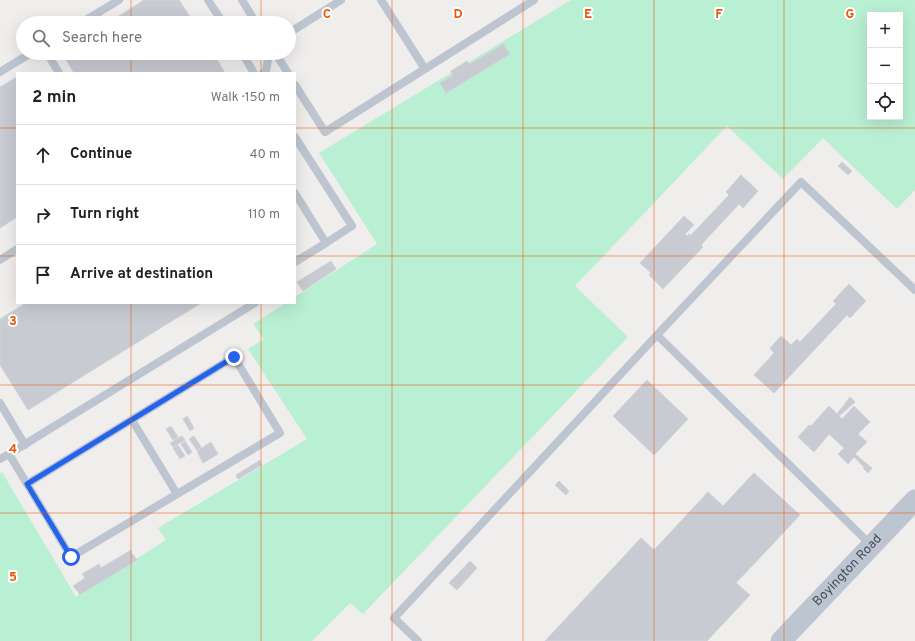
<!DOCTYPE html>
<html lang="en">
<head>
<meta charset="utf-8">
<style>
	body { margin:0; font-family:Overpass,sans-serif; background:#f6f6f6; color:#222 }
	.controls { position:absolute; right:12px; top:12px; display:grid; overflow:hidden; border-radius:0px; box-shadow:0 4px 16px #0002 }
	.controls button { width:36px; height:36px; display:grid; place-items:center; padding:0; border:0; border-bottom:1px solid #e0e0e0; background:#fff; color:#222; font:20px sans-serif }
	.stop { position:absolute; width:12px; height:12px; margin:-9px; border:3px solid #2563eb; border-radius:50%; background:#fff }
	.stop.end { background:#2563eb; border-color:#fff; box-shadow:0 1px 4px #0008 }
	.list { margin:0; padding:0; list-style:none }
	h2 { display:flex; justify-content:space-between; align-items:center; height:52px; margin:0; padding:0 16px; font-size:17px }
	h2 small { font-size:13px; font-weight:400; color:#767676 }
	.list li { display:grid; grid-template-columns:26px 1fr auto; gap:12px; align-items:center; box-sizing:border-box; height:60px; padding:0 16px; border-top:1px solid #e0e0e0 }
	.list b { display:block; font-size:15px; white-space:nowrap }
	.list em { font-size:13px; font-style:normal; color:#767676 }
	.icon { flex:none; width:22px; height:22px; fill:none; stroke:currentColor; stroke-width:2; stroke-linecap:round; stroke-linejoin:round }
	.map { position:relative; flex:none; width:915px; height:641px; overflow:hidden }
	.search { position:absolute; background:#fff; box-shadow:0 4px 16px #0002; left:16px; top:16px; width:280px; height:44px; display:flex; align-items:center; gap:10px; box-sizing:border-box; padding:0 14px; border-radius:22px; color:#767676; font-size:15px }
	.panel { position:absolute; background:#fff; box-shadow:0 4px 16px #0002; left:16px; top:72px; width:280px; height:232px; border-radius:0px }
	.map>svg:first-child { display:block }
	.green { fill:#b9efd3; fill-rule:evenodd }
	.building { fill:#c9cbd3; stroke:#d1d2d9 }
	.lines { fill:none; stroke-linecap:round; stroke-linejoin:round }
	.service { stroke:#bdc6d0; stroke-width:8 }
	.tertiary { stroke:#bdc6d0; stroke-width:21 }
	.route { stroke:#2563eb; stroke-width:5 }
	.grid { fill:none; stroke:#e8590c; stroke-width:1; stroke-opacity:0.55 }
	.labels { text-anchor:middle; dominant-baseline:central; stroke-width:4; stroke-linejoin:round; paint-order:stroke }
	.street-label { font-size:13px; fill:#454e5b; stroke:#fff }
	.grid-label { font-size:13px; text-anchor:middle; font-weight:bold; fill:#e8590c; stroke:#fff; stroke-width:4; stroke-linejoin:round; paint-order:stroke }
</style>
</head>
<body>
<div class="map">
<svg width="915" height="641" viewBox="0 0 915 641">
	<rect width="100%" height="100%" fill="#f0eded"/>
	<path class="green" d="M571 0H915V190L897 209 823 138 783 179 727 126 575 286 628 337 363 614 350 603 312 641H0V474L2 472 76 597 166 540 158 528 307 439 248 349 264 339 253 324 286 303H295V297L377 244 319 153ZM870 15H900V117H870Z"/>
	<path class="building" d="M144 0H179L194 23H108Z
		M504 44 505 45 504 46 510 54 446 93 440 83 453 75 451 71 467 61 470 64Z
		M62 53H213L225 73H74Z
		M17 77V217L0 228V87Z
		M842 162 852 171 848 175 838 166Z
		M741 175 758 191 743 208 739 204 701 245 703 247 663 289 649 275 651 273 640 263 684 216 694 225 685 234 687 236 689 234 691 235 729 195 726 192Z
		M331 261 336 269 303 291 297 282Z
		M849 284 866 301 850 318 847 315 774 393 754 375 774 353 770 348 781 336 791 345 797 339 800 342 836 304 833 301Z
		M26 303H201L28 410 0 365V319Z
		M647 380 688 419 654 455 613 416Z
		M850 397 855 402 839 416 842 419 854 406 870 422 858 434 867 442 855 454 872 468 868 473 863 468 864 467 854 457 848 464 838 454 844 448 829 434 814 452 798 437 809 425 811 426 829 406 837 414Z
		M187 416 194 428 190 431 183 419Z
		M171 426 178 437 173 440 166 429Z
		M182 436 185 440 173 447 170 443Z
		M194 436 201 447 197 450 189 439Z
		M185 441 192 452 188 455 181 444Z
		M211 442 218 454 203 463 197 451Z
		M178 445 185 456 180 459 173 448Z
		M260 460 262 465 238 479 236 475Z
		M754 473 800 515 736 583 750 595 707 641H545L641 538 654 550 708 492 723 506Z
		M559 481 569 491 566 495 555 485Z
		M131 550V552L137 560 79 595V593L73 586 85 578 82 574 99 564 101 568Z
		M470 561 477 568 457 590 449 583Z"/>
	<g class="lines">
		<path class="service" d="M208 0 223 23
			M242 0 256 23
			M381 0 425 69
			M81 23 119 0
			M289 33 341 0
			M47 53 59 73
			M242 53 254 73
			M275 53 288 73
			M0 72 31 53
			M263 73 266 71 269 53
			M295 85 325 132 534 0
			M295 137 352 226 326 243
			M295 193 326 243 295 262
			M0 260 17 249
			M657 335 801 182 915 290
			M0 403 25 445
			M132 420 177 494
			M0 459 9 454
			M27 484 234 357 280 433 71 557 9 454 255 303
			M418 641 394 618 657 335 872 546"/>
		<path class="tertiary" id="s1" d="M781 641 915 500"/>
	</g>
	<g class="lines">
		<path class="route" d="M71 557 27 484 234 357"/>
	</g>
	<path class="grid" d="M131 0V23M261 0V23M392 0V641M523 0V641M654 0V641M784 0V641M131 53V73M261 53V73M0 128H17M295 128H915M0 256H17M295 256H915M131 303V641M261 303V641M0 385H915M0 513H915"/>
	<g class="labels">
		<g class="street-label">
			<text stroke="none"><textPath href="#s1" startOffset="97">Boyington Road</textPath></text>
		</g>
	</g>
	<g class="grid-label">
		<text x="327" y="18">C</text>
		<text x="458" y="18">D</text>
		<text x="588" y="18">E</text>
		<text x="719" y="18">F</text>
		<text x="850" y="18">G</text>
		<text x="13" y="325">3</text>
		<text x="13" y="453">4</text>
		<text x="13" y="581">5</text>
	</g>
</svg>
<div class="controls">
<button>+</button>
<button>−</button>
<button><svg class="icon" aria-label="locate" viewBox="0 0 24 24"><circle cx="12" cy="12" r="6"/><path d="M12 2v4M12 18v4M2 12h4M18 12h4"/></svg></button>
</div>
<div class="stop" style="left:71px;top:557px"></div>
<div class="stop end" style="left:234px;top:357px"></div>
<div class="search"><svg class="icon" aria-label="search" viewBox="0 0 24 24"><circle cx="10" cy="10" r="6"/><path d="M15 15l6 6"/></svg>Search here</div>
<section class="panel">
<h2>2 min<small>Walk · 150 m</small></h2>
<ul class="list">
<li><svg class="icon" aria-label="ahead" viewBox="0 0 24 24"><path d="M12 20V5M6 11l6-6 6 6"/></svg><div><b>Continue</b></div><em>40 m</em></li>
<li><svg class="icon" aria-label="right" viewBox="0 0 24 24"><path d="M7 20v-9h11M14 6l5 5-5 5"/></svg><div><b>Turn right</b></div><em>110 m</em></li>
<li><svg class="icon" aria-label="arrive" viewBox="0 0 24 24"><path d="M6 21V4h12l-3 4 3 4H6"/></svg><div><b>Arrive at destination</b></div></li>
</ul>
</section>
</div>
</body>
</html>
